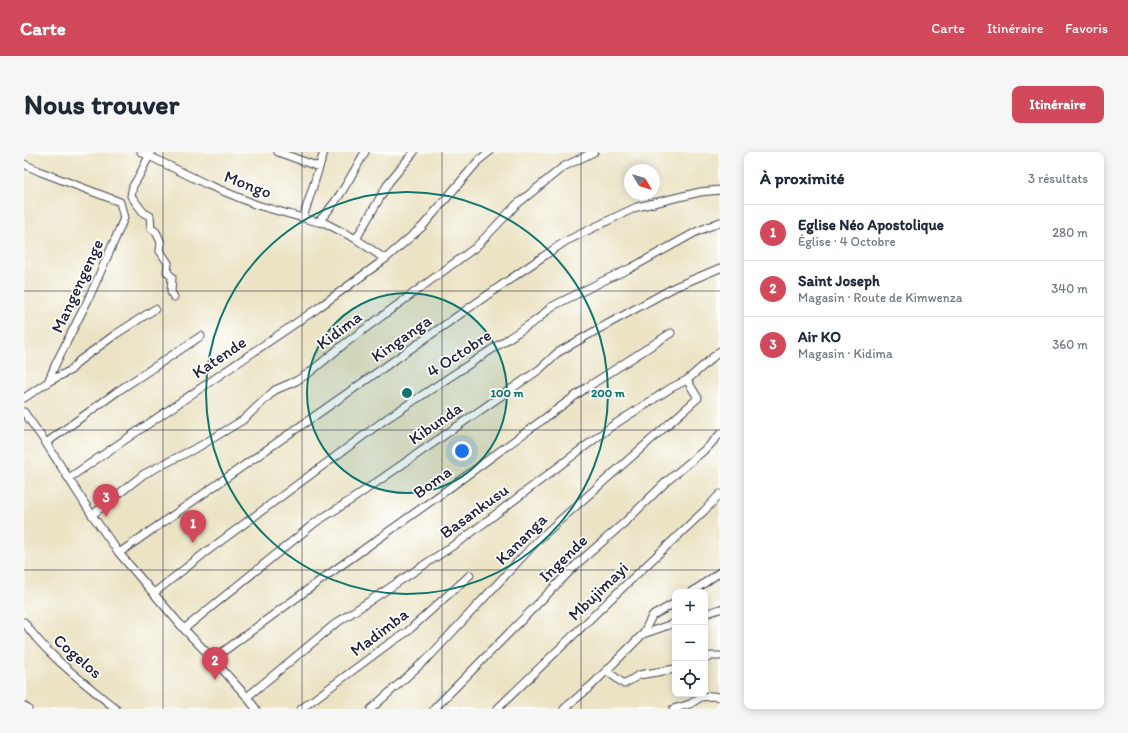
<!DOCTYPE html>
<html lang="fr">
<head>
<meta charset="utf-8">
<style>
	body { margin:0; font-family:Itim,sans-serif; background:#f6f6f7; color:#1f2937 }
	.controls { position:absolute; right:12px; bottom:12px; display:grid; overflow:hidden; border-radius:8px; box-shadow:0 2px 10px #0003 }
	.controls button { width:36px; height:36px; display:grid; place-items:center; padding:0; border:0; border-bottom:1px solid #e0e1e3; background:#fff; color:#1f2937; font:20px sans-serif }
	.compass { position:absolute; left:600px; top:12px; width:36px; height:36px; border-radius:50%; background:#fff; box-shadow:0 2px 10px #0003; rotate:128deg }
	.you { position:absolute; left:438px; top:299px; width:14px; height:14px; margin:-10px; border:3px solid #fff; border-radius:50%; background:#1a73e8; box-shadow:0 0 0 6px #1a73e833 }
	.badge { display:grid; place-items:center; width:26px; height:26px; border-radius:50%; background:#d1495b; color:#fff; font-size:13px; font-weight:700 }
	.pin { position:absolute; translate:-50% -33px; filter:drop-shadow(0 1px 2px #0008) }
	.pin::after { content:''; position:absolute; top:21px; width:14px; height:12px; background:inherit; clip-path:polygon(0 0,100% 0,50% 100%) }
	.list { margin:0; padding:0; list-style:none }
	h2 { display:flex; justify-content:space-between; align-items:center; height:52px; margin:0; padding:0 16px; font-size:17px }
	h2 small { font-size:13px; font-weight:400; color:#747a83 }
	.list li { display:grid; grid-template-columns:26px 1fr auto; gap:12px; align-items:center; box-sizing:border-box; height:56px; padding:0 16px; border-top:1px solid #e0e1e3 }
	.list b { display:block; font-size:15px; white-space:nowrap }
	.list p { margin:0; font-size:13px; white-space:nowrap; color:#747a83 }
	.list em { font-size:13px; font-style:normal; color:#747a83 }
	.icon { flex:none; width:22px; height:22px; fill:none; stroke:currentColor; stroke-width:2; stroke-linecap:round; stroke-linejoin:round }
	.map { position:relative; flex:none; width:696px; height:557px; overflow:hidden; border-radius:8px }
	header { display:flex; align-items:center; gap:24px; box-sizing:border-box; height:56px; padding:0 20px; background:#d1495b; color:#fff }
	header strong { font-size:19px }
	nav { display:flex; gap:22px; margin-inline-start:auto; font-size:14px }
	.intro { display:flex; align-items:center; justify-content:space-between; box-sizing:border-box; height:96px; padding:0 24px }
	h1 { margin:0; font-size:28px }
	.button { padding:10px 18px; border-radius:8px; background:#d1495b; color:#fff; font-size:14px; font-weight:700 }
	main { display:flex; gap:24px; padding:0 24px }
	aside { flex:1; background:#fff; border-radius:8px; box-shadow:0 2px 10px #0003 }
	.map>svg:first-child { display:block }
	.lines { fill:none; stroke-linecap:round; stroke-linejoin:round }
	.stream { stroke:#59abd4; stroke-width:2 }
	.minor-casing { stroke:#403f50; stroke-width:9 }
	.minor { stroke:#fff; stroke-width:7 }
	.grid { fill:none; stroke:#22223b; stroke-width:1; stroke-opacity:0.55 }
	.ring { fill:none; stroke:#0f766e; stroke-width:2 }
	.labels { text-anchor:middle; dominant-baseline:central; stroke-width:3.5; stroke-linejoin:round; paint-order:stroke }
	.street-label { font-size:17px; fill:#22223b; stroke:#fff }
	.centre { fill:#0f766e; stroke:#fff; stroke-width:2 }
	.ring-label { font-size:12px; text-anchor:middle; font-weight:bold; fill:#0f766e; stroke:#fff; stroke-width:3.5; stroke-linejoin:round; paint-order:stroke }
</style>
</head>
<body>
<header>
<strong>Carte</strong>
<nav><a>Carte</a><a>Itinéraire</a><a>Favoris</a></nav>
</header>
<div class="intro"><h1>Nous trouver</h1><a class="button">Itinéraire</a></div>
<main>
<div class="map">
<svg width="696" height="557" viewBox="0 0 696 557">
	<rect width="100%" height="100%" fill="#fff"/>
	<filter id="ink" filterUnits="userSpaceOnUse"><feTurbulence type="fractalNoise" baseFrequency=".025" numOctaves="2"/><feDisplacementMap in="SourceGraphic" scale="8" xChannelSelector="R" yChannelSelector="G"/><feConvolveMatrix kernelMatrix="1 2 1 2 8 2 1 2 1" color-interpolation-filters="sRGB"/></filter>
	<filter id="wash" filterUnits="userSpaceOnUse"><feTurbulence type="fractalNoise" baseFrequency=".012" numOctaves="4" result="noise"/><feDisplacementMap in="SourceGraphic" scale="16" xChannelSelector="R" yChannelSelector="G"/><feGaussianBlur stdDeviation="0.9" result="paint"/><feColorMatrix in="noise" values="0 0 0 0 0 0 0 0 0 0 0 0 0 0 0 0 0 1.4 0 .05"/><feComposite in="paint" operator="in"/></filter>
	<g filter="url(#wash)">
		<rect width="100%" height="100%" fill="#ebe3c4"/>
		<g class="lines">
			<path class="stream" d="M412 549 420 542"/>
		</g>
	</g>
	<g filter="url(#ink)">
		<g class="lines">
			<defs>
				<path id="minor" d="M117 0 182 32 233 53 279 66 294 70 301 71 332 87 361 107
					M127 0 115 24 109 34 107 44 120 61 126 64 127 76 132 80 135 86 137 91 136 99 144 111 143 120 148 125 147 140 150 145
					M254 0 295 15
					M0 12 17 20 96 50 100 66 92 85 64 148 32 211 24 230
					M279 66 300 0
					M294 70C314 50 327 24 341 0
					M332 87 365 30 390 0
					M0 246 24 230 47 218 55 209 92 182 131 157
					M0 260 22 291 68 363 95 401 160 477 189 507 223 545 232 557
					M22 291 94 239 177 184
					M45 326 294 156 361 107 398 75 455 8 465 0
					M68 363 120 322 176 294 219 268 251 238 272 229 285 221 319 193 452 95 492 53 539 15 570 0
					M95 401 495 121 542 89 602 60 613 55 676 40 696 38
					M668 440 696 420
					M130 441 182 400 362 267 514 167 527 155 585 126 607 116 672 80 696 70
					M681 462 696 457
					M0 470C24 505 60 530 92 557
					M160 477 292 370 327 348 516 217 533 201 571 179 651 135 696 116
					M619 482 651 471
					M189 507 305 422 420 340 562 236 647 181
					M681 507 687 504H696
					M583 519 600 532 615 523 651 517
					M223 545 311 472 439 387 588 274 647 236 663 228 696 199
					M0 554 4 557
					M277 557 363 493 383 480 446 423
					M347 557 407 503 516 386 674 246 663 228
					M410 557 554 411 601 370 642 330 684 295 696 282
					M473 557 593 441 680 359 696 342
					M540 557 568 533 619 482 628 464 651 451
					M649 557 666 552 677 545 688 544 696 545"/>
			</defs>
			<use href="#minor" class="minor-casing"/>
			<use href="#minor" class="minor"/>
		</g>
	</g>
	<path class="grid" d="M139 0V557M278 0V557M418 0V557M557 0V557M0 139H696M0 278H696M0 418H696"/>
	<circle cx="383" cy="241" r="100" fill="#0f766e" fill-opacity=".12"/>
	<g class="ring">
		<circle cx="383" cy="241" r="100"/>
		<circle cx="383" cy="241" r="201"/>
	</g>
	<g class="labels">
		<g class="street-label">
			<text transform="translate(224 32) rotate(21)">Mongo</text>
			<text transform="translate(53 134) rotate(-65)">Mangengenge</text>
			<text transform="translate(315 178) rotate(-37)">Kidima</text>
			<text transform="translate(377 186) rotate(-35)">Kinganga</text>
			<text transform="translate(435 201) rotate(-33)">4 Octobre</text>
			<text transform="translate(195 205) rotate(-34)">Katende</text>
			<text transform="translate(411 271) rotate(-35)">Kibunda</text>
			<text transform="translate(408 330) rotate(-36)">Boma</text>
			<text transform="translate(450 359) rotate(-36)">Basankusu</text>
			<text transform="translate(497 387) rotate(-45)">Kananga</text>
			<text transform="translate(539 406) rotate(-44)">Ingende</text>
			<text transform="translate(574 439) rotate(-44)">Mbujimayi</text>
			<text transform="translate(355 480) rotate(-37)">Madimba</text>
			<text transform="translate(54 504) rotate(41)">Cogelos</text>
		</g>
	</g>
	<circle cx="383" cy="241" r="6" class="centre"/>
	<g class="ring-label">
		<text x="483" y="245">100 m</text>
		<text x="584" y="245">200 m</text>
	</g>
</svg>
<div class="controls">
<button>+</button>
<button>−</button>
<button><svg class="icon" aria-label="locate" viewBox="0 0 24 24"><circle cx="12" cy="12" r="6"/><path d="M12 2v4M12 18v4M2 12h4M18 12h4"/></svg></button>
</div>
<svg class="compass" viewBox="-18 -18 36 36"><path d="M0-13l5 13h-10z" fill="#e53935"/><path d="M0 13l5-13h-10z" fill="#747a83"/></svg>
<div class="you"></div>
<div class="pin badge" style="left:169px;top:391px">1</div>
<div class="pin badge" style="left:191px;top:528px">2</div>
<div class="pin badge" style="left:82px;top:365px">3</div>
</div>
<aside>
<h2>À proximité<small>3 résultats</small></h2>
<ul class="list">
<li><span class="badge">1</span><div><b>Eglise Néo Apostolique</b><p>Église · 4 Octobre</p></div><em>280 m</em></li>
<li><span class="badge">2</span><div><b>Saint Joseph</b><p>Magasin · Route de Kimwenza</p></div><em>340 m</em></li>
<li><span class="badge">3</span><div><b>Air KO</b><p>Magasin · Kidima</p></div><em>360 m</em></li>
</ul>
</aside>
</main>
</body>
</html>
